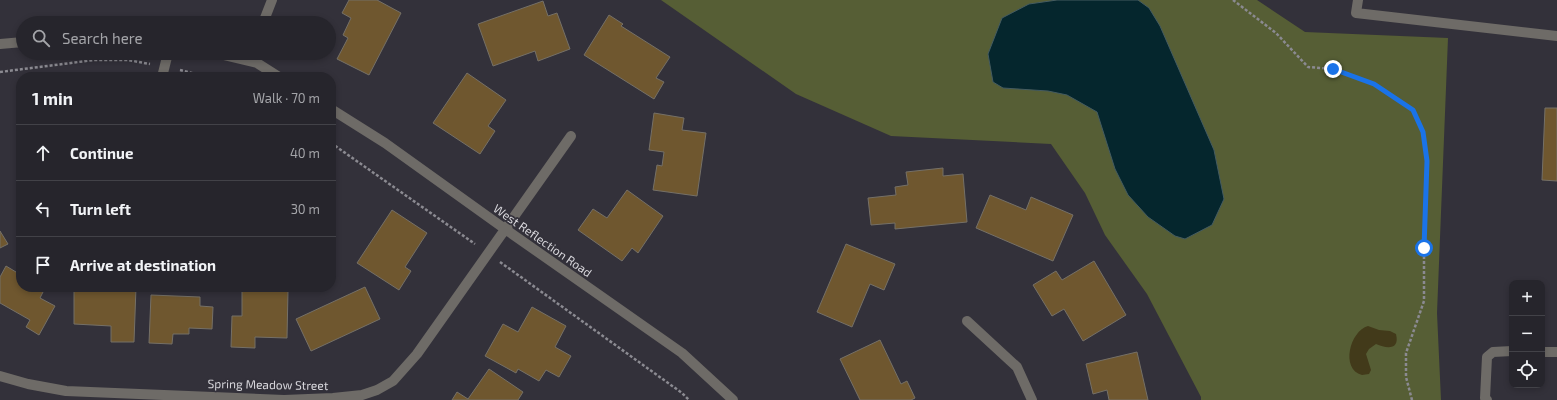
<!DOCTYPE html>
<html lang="en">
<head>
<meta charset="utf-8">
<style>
	body { margin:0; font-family:"Exo 2",sans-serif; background:#323138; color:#f1f3f6 }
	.controls { position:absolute; right:12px; bottom:12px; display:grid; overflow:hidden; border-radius:8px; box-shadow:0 2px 6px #0003 }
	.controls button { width:36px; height:36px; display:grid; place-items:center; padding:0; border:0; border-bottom:1px solid #424248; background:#26252c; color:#f1f3f6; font:20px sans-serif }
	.stop { position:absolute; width:12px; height:12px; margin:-9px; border:3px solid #1a73e8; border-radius:50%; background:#fff }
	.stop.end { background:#1a73e8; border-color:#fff; box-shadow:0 1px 4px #0008 }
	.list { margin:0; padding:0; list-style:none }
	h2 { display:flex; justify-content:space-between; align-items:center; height:52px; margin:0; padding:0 16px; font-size:17px }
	h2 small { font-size:13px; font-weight:400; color:#a4a5a9 }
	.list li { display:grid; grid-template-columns:26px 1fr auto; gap:12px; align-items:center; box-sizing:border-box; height:56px; padding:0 16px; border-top:1px solid #424248 }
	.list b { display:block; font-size:15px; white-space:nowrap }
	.list em { font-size:13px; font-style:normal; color:#a4a5a9 }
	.icon { flex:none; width:22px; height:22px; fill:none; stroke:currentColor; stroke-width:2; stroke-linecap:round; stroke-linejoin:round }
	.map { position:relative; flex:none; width:1557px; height:400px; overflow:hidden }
	.search { position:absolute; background:#26252c; box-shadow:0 2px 6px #0003; left:16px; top:16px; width:320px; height:44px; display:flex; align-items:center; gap:10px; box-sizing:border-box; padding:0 14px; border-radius:22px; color:#a4a5a9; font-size:15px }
	.panel { position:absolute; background:#26252c; box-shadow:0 2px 6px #0003; left:16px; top:72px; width:320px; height:220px; border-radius:16px }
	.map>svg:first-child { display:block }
	.green { fill:#565e35 }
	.sand { fill:#423a1a }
	.water { fill:#05262d; stroke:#445b61 }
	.building { fill:#6f572f; stroke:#757067 }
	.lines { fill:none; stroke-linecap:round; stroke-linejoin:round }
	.path { stroke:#8b8a91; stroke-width:2.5; stroke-dasharray:3 2; stroke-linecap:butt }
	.minor { stroke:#6e6b67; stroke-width:10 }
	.route { stroke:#1a73e8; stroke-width:5 }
	.labels { text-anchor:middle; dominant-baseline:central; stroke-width:3.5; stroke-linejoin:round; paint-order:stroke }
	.street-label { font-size:12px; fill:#d7d6db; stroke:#33313a }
</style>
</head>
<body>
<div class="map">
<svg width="1557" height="400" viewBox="0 0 1557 400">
	<rect width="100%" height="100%" fill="#33313a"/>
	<path class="green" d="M661 0H1257L1305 32 1448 38 1437 313 1441 400H1201V397L1147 294 1105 235 1085 193 1051 144 891 136 796 94Z"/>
	<path class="sand" d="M1368 326 1379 330 1390 331 1396 334C1400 350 1387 349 1376 344L1369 349 1366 354 1371 370 1369 374 1362 375C1340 369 1350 331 1368 326Z"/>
	<path class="water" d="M1057 0H1138L1149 8 1160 26 1214 150 1224 199 1212 225 1185 239 1175 236 1148 217 1128 195 1115 169 1097 112 1067 95 1048 91 1003 88 993 82 988 54 1002 18 1029 4Z"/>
	<path class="building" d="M349 0H377L401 13 369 75 337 59 348 38 343 35 351 18 342 13Z
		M543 1 548 16 557 13 570 49 538 61 535 51 493 66 478 24Z
		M609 15 623 24 621 26 670 57 656 78 664 82 654 99 584 55Z
		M467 73 506 100 488 126 495 131 480 154 433 123Z
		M1545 108H1557V181L1542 180Z
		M654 113 684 118 682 130 706 133 697 196 653 190 657 165 662 166 664 152 649 150Z
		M943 168V176L963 174 967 222 895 229V223L871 225 868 198 896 195 895 187 908 185 906 172Z
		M627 190 663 216 638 253 632 248 622 261 578 230 593 209 607 218Z
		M990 195 1026 210 1031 197 1073 215 1053 261 976 228Z
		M392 210 427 233 405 267 411 271 399 290 357 263Z
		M0 231 8 244 0 248Z
		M846 244 895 264 884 290 870 284 852 327 817 312Z
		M1094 261 1126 315 1083 341 1064 309 1052 316 1033 285 1056 271 1062 280Z
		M6 266 21 275V287L45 288 40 298 55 306 39 335 26 327 30 320 0 303V277Z
		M74 287H136L134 342H111V326L74 324Z
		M365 287 380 319 311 351 296 319Z
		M242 289 288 290 287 338 255 337V348L231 347 232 316H242Z
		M151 295 200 297V306L213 307 212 329 189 328V334H173L172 344 149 343Z
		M532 307 566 326 555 347 571 356 559 377 546 370 539 381 518 369 516 373 485 356 503 324 518 332Z
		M880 340 901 384 907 381 915 398 911 400H860L840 359Z
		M1137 352 1148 400H1109L1107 390 1093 394 1086 364Z
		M489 369 523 392 518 400H452L457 392 468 399Z"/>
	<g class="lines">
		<path class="path" d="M1233 0 1276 33 1308 67 1333 69 1374 84 1413 110 1423 132 1427 161 1424 248V301L1406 353V377L1412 400
			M180 70 207 77
			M0 72 94 60H128L150 64
			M331 143 475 244
			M500 262 682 393 689 400"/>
		<path class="minor" d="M1358 0 1356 13 1557 36
			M263 23 272 0
			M0 44 23 42
			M215 53 257 63 279 77
			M162 77 168 53
			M331 109 385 143 505 229 682 353 733 400
			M967 321 1017 367 1032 400
			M1542 352H1557
			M0 376 28 384 66 391 284 400 333 398 362 395 377 390 393 381 417 354 571 136
			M1487 400 1485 398 1487 357 1493 352 1512 351"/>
	</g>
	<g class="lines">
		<path class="route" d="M1333 69 1374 84 1413 110 1423 132 1427 161 1424 248"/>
	</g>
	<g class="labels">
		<g class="street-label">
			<text transform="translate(543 240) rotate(35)">West Reflection Road</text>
			<text transform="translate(268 384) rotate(1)">Spring Meadow Street</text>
		</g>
	</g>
</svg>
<div class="controls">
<button>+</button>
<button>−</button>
<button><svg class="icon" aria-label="locate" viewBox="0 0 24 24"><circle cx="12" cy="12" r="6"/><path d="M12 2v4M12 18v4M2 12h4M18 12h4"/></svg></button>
</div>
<div class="stop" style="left:1424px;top:248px"></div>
<div class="stop end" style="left:1333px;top:69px"></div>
<div class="search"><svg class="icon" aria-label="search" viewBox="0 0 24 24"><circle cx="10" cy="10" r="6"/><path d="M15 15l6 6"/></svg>Search here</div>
<section class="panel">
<h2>1 min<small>Walk · 70 m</small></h2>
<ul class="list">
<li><svg class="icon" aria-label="ahead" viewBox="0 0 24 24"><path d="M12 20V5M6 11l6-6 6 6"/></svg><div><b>Continue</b></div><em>40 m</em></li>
<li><svg class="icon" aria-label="left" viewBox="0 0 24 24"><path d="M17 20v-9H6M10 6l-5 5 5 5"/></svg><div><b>Turn left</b></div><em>30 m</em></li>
<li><svg class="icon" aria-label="arrive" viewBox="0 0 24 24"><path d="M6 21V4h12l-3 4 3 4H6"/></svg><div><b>Arrive at destination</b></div></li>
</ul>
</section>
</div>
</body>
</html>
